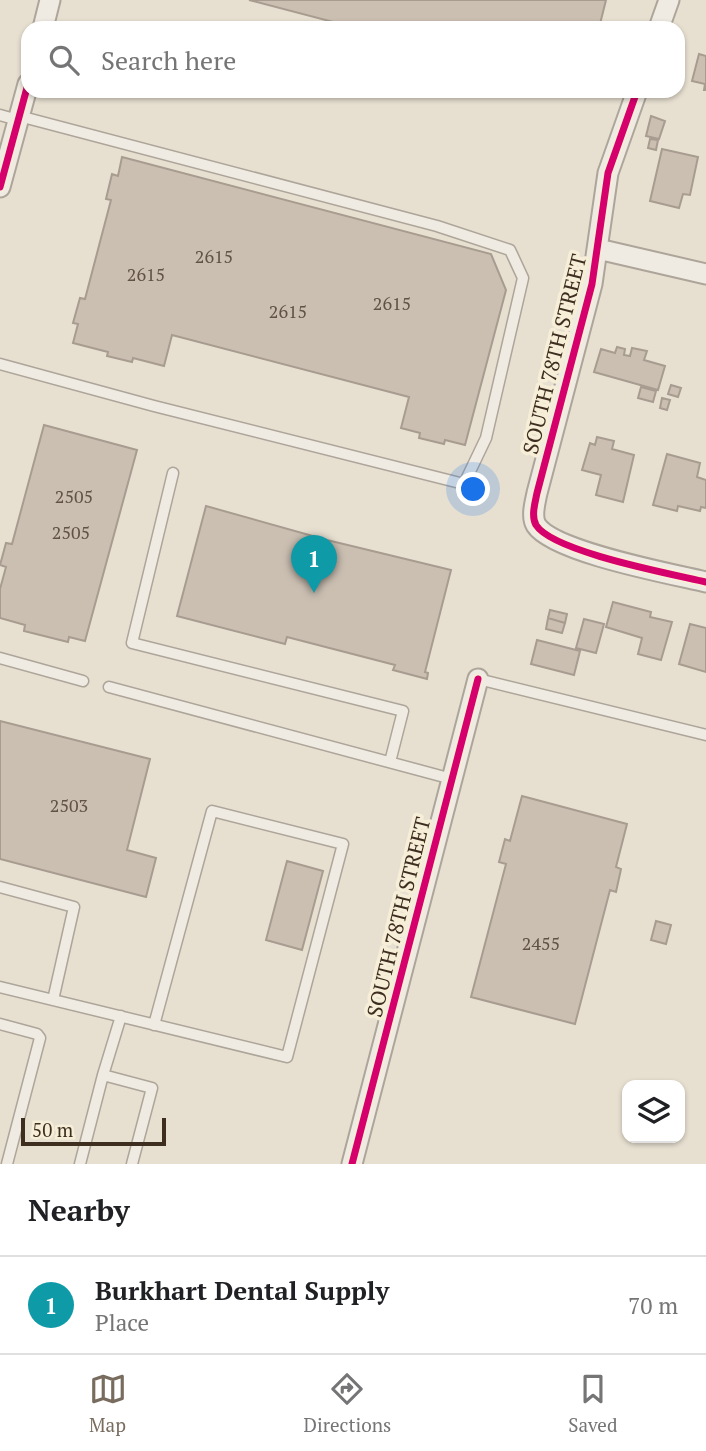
<!DOCTYPE html>
<html lang="en">
<head>
<meta charset="utf-8">
<style>
	body { margin:0; font-family:"PT Serif",serif; background:#f6f6f6; color:#202124 }
	.controls { position:absolute; right:21px; bottom:21px; display:grid; overflow:hidden; border-radius:14px; box-shadow:0 2px 5px #0004 }
	.controls button { width:63px; height:63px; display:grid; place-items:center; padding:0; border:0; border-bottom:2px solid #e0e0e0; background:#fff; color:#202124; font:35px sans-serif }
	.scale { position:absolute; left:21px; bottom:18px; width:145px; box-sizing:border-box; padding-left:7px; border:4px solid #3d2e20; border-top:0; font-size:19px; line-height:24px; white-space:nowrap; color:#3d2e20; -webkit-text-stroke:5px #f7eed8; paint-order:stroke }
	.you { position:absolute; left:474px; top:490px; width:24px; height:24px; margin:-18px; border:5px solid #fff; border-radius:50%; background:#1a73e8; box-shadow:0 0 0 10px #1a73e833 }
	.badge { display:grid; place-items:center; width:46px; height:46px; border-radius:50%; background:#786c5e; color:#fff; font-size:23px; font-weight:700 }
	.pin { position:absolute; translate:-50% -58px; filter:drop-shadow(0 2px 4px #0008) }
	.pin::after { content:''; position:absolute; top:37px; width:24px; height:21px; background:inherit; clip-path:polygon(0 0,100% 0,50% 100%) }
	.list { margin:0; padding:0; list-style:none }
	h2 { display:flex; justify-content:space-between; align-items:center; height:91px; margin:0; padding:0 28px; font-size:30px }
	h2 small { font-size:23px; font-weight:400; color:#757577 }
	.list li { display:grid; grid-template-columns:46px 1fr auto; gap:21px; align-items:center; box-sizing:border-box; height:98px; padding:0 28px; border-top:2px solid #e0e0e0 }
	.list b { display:block; font-size:26px; white-space:nowrap }
	.list p { margin:0; font-size:23px; white-space:nowrap; color:#757577 }
	.list em { font-size:23px; font-style:normal; color:#757577 }
	.icon { flex:none; width:38px; height:38px; fill:none; stroke:currentColor; stroke-width:2; stroke-linecap:round; stroke-linejoin:round }
	.map { position:relative; flex:none; width:706px; height:1164px; overflow:hidden }
	.search { position:absolute; background:#fff; box-shadow:0 2px 5px #0004; left:21px; right:21px; top:21px; height:77px; display:flex; align-items:center; gap:18px; box-sizing:border-box; padding:0 24px; border-radius:21px; color:#757577; font-size:26px }
	.sheet { height:189px; background:#fff }
	nav { display:flex; justify-content:space-around; align-items:center; box-sizing:border-box; height:98px; border-top:2px solid #e0e0e0; background:#fff; font-size:19px; color:#757577 }
	nav a { display:grid; justify-items:center; gap:4px }
	nav .on { color:#786c5e }
	.map>svg:first-child { display:block }
	.building { fill:#cbbfb2; stroke:#a89c90; stroke-width:2 }
	.lines { fill:none; stroke-linecap:round; stroke-linejoin:round }
	.service-casing { stroke:#ada599; stroke-width:13 }
	.minor-casing { stroke:#ada599; stroke-width:23 }
	.service { stroke:#efebe3; stroke-width:10 }
	.minor { stroke:#efebe3; stroke-width:19 }
	.cycleway-casing { stroke:#f7eed8; stroke-width:11 }
	.cycleway { stroke:#d6006c; stroke-width:7 }
	.labels { text-anchor:middle; dominant-baseline:central; stroke-width:7; stroke-linejoin:round; paint-order:stroke }
	.number-label { font-size:18px; fill:#605244 }
	.street-label { font-size:21px; fill:#3d2e20; stroke:#f7eed8 }
</style>
</head>
<body>
<div class="map">
<svg width="706" height="1164" viewBox="0 0 706 1164">
	<rect width="100%" height="100%" fill="#e7e0d1"/>
	<path class="building" d="M249 0H606L599 28H356Z
		M699 54 706 56V90H704L705 84 692 81Z
		M651 116 665 121 659 139 646 136Z
		M650 139 658 140 656 150 648 148Z
		M662 149 698 157 690 195 683 194 679 208 650 201Z
		M122 157 491 254 506 290 465 445 445 440 444 444 419 438 420 433 401 428 409 397 172 335 164 366 133 358 132 362 107 356 108 352 73 343 78 324 73 323 80 298 85 299 111 200 106 199 112 174 118 176Z
		M617 347 625 349 624 355 630 356 632 348 647 351 644 360 665 366 658 390 594 372 601 349 615 353Z
		M671 385 681 388 678 397 668 394Z
		M641 387 656 391 653 402 638 398Z
		M662 398 670 400 667 410 660 408Z
		M44 425 137 450 85 641 69 637 68 642 24 631 25 625 0 618V589L6 567 0 565 6 543 12 544Z
		M597 437 614 441 612 449 634 455 623 502 596 495 601 475 582 470 590 443 595 445Z
		M667 454 700 463 697 477 706 480V508L701 507 700 511 678 506 677 511 653 505Z
		M206 506 327 540 451 570 425 672 428 673 427 679 393 670 395 665 287 637 285 644 177 616Z
		M613 602 651 612 650 617 672 622 661 660 638 654 642 638 606 627Z
		M550 610 567 614 565 623 548 618Z
		M548 618 565 623 562 633 546 629Z
		M584 619 604 624 596 653 576 648Z
		M690 624 706 628V672L679 664Z
		M537 640 580 651 574 675 531 664Z
		M0 721 150 759 127 850 156 858 146 897 0 859Z
		M522 796 627 824 616 867 621 869 616 892 610 890 575 1024 471 997 506 864 499 862 505 839 510 841Z
		M287 861 323 871 302 950 266 940Z
		M656 921 671 925 666 944 651 940Z"/>
	<g class="lines">
		<defs>
			<path id="service" d="M0 115 18 120
				M0 364 154 406 464 484 486 438 523 278 510 250 437 226 19 116
				M173 473 132 643 403 711 390 762
				M0 658 83 681
				M478 679 706 735
				M109 687 452 779
				M0 887 74 907 53 1000
				M0 987 287 1057 343 844 212 811 154 1025
				M0 1024 37 1034 40 1038 7 1164
				M103 1075 121 1016
				M80 1164 103 1075 152 1088 132 1164"/>
			<path id="minor" d="M43 28 50 0
				M659 28 669 0
				M637 91 608 173 592 284 537 493C535 503 531 516 536 525 553 552 672 574 706 582
				M0 187 28 84
				M598 249 706 274
				M352 1164 478 679"/>
		</defs>
		<use href="#service" class="service-casing"/>
		<use href="#minor" class="minor-casing"/>
		<use href="#service" class="service"/>
		<use href="#minor" class="minor"/>
		<defs>
			<path id="cycleway" d="M637 91 608 173 592 284 537 493C535 503 531 516 536 525 553 552 672 574 706 582
				M0 187 28 84
				M352 1164 478 679"/>
		</defs>
		<use href="#cycleway" class="cycleway-casing"/>
		<use href="#cycleway" class="cycleway"/>
	</g>
	<g class="labels">
		<g class="number-label">
			<text x="214" y="256">2615</text>
			<text x="146" y="274">2615</text>
			<text x="392" y="303">2615</text>
			<text x="288" y="311">2615</text>
			<text x="74" y="496">2505</text>
			<text x="71" y="532">2505</text>
			<text x="69" y="805">2503</text>
			<text x="541" y="943">2455</text>
		</g>
		<g class="street-label">
			<text transform="translate(554 354) rotate(-76)">SOUTH 78TH STREET</text>
			<text transform="translate(398 917) rotate(-76)">SOUTH 78TH STREET</text>
		</g>
	</g>
</svg>
<div class="controls">
<button><svg class="icon" aria-label="layers" viewBox="0 0 24 24"><path d="M12 4l9 5-9 5-9-5zM3 14l9 5 9-5"/></svg></button>
</div>
<div class="scale">50 m</div>
<div class="you"></div>
<div class="pin badge" style="left:314px;top:593px;background:#0f9aa8">1</div>
<div class="search"><svg class="icon" aria-label="search" viewBox="0 0 24 24"><circle cx="10" cy="10" r="6"/><path d="M15 15l6 6"/></svg>Search here</div>
</div>
<section class="sheet">
<h2>Nearby<small></small></h2>
<ul class="list">
<li><span class="badge" style="background:#0f9aa8">1</span><div><b>Burkhart Dental Supply</b><p>Place</p></div><em>70 m</em></li>
</ul>
</section>
<nav>
<a class="on"><svg class="icon" aria-label="map" viewBox="0 0 24 24"><path d="M3 6l6-2 6 2 6-2v14l-6 2-6-2-6 2zM9 4v14M15 6v14"/></svg>Map</a>
<a><svg class="icon" aria-label="directions" viewBox="0 0 24 24"><path d="M12 3l9 9-9 9-9-9zM9 14v-3h6M13 9l2 2-2 2"/></svg>Directions</a>
<a><svg class="icon" aria-label="saved" viewBox="0 0 24 24"><path d="M7 4h10v16l-5-4-5 4z"/></svg>Saved</a>
</nav>
</body>
</html>
